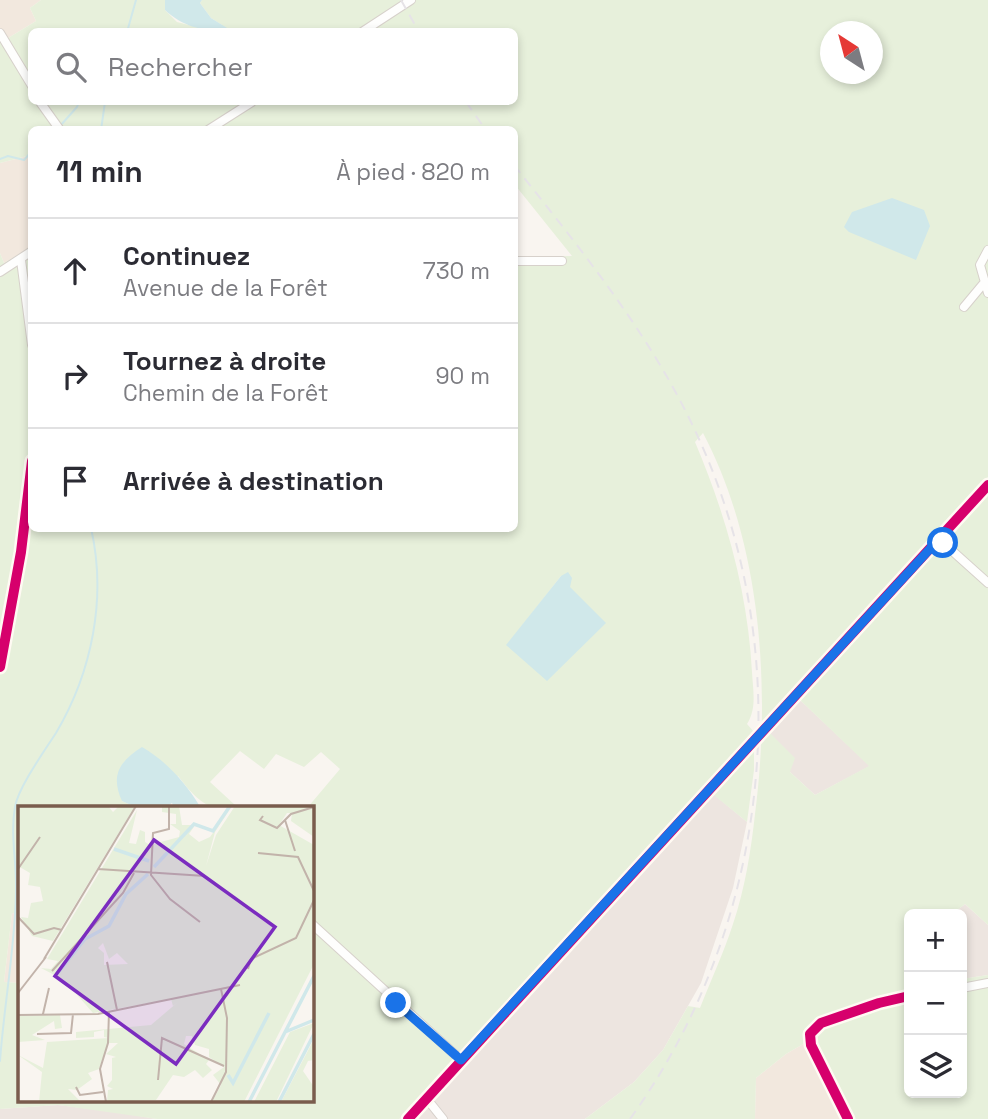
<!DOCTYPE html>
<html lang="fr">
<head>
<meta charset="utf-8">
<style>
	body { margin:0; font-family:"Space Grotesk",sans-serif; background:#f2f2f3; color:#2b2b33 }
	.controls { position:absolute; right:21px; bottom:21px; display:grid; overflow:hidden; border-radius:10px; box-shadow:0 4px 10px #0003 }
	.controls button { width:63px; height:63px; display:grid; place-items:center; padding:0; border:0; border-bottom:2px solid #e1e1e2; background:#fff; color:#2b2b33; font:35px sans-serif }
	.compass { position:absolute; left:820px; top:21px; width:63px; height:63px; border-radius:50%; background:#fff; box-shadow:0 4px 10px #0003; rotate:324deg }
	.stop { position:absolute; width:21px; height:21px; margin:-16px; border:5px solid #1a73e8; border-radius:50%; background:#fff }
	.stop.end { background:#1a73e8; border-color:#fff; box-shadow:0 2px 7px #0008 }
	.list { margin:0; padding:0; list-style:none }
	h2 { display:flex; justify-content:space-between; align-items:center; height:91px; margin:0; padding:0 28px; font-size:30px }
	h2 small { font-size:23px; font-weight:400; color:#7c7c81 }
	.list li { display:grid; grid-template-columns:46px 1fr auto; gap:21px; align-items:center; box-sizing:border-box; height:105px; padding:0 28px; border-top:2px solid #e1e1e2 }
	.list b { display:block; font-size:26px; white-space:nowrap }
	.list p { margin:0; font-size:23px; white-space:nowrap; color:#7c7c81 }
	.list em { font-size:23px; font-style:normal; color:#7c7c81 }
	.icon { flex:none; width:38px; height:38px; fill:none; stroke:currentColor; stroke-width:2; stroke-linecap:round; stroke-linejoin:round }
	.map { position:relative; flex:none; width:988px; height:1119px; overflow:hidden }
	.search { position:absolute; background:#fff; box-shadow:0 4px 10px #0003; left:28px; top:28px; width:490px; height:77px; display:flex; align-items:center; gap:18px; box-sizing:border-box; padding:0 24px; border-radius:10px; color:#7c7c81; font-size:26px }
	.panel { position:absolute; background:#fff; box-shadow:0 4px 10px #0003; left:28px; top:126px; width:490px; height:406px; border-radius:10px }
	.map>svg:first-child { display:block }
	.residential { fill:#f2e8de }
	.industrial { fill:#ede5e0 }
	.green { fill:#e7f0db; fill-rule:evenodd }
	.water { fill:#d0e8ea }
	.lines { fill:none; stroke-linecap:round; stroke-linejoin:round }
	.stream { stroke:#d0e8ea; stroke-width:2 }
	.street-casing { stroke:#d7d1cb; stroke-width:10 }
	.street { stroke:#fefefd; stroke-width:8 }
	.rail { stroke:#e6e3e7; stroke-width:2; stroke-dasharray:10 7; stroke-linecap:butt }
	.cycleway-casing { stroke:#fffaf3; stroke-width:15 }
	.cycleway { stroke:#d6006c; stroke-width:10 }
	.route { stroke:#1a73e8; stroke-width:9 }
	.inset-river { fill:none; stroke:#d0e8ea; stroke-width:3.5 }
	.inset-road { fill:none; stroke:#c2b3aa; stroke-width:2 }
	.view { fill:#7b2cbf; fill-opacity:0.15; stroke:#7b2cbf; stroke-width:3.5 }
	.inset-edge { fill:none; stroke:#7a5c4d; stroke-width:3.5 }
</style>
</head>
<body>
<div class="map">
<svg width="988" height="1119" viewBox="0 0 988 1119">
	<rect width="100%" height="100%" fill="#f9f5f0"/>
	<path class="residential" d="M0 0H41L30 8 36 21 0 43Z
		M31 155V247L4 263 0 253V163Z
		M12 913 19 914 18 983 4 982Z
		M805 1043 845 1119H755L756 1078 786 1054Z"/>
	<path class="industrial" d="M800 700 870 766 815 795 790 772 768 732Z
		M705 787 747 822 733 888 701 983 663 1050 634 1082 585 1119H399Z
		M965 904 988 925V975L962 979V914H952Z
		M58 1105 116 1112 157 1119H0V1109Z"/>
	<path class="green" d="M41 0H165V10L177 22 213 31 32 32V102H514V32L217 31 222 25 211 18 200 3 202 0H988V925L965 904 952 914H909V1093H962V979L988 975V1119H845L805 1043 786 1054 756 1078 755 1119H585L634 1082 663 1050 688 1006 700 1008C711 980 724 952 733 924 745 889 751 850 755 814 771 690 762 545 703 433L695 442C726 515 748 593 752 672 753 691 757 708 747 724L754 732V770L747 822 704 787 399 1119H157L58 1105 0 1109V253L4 263 31 247 32 528H514L515 257 572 256 515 185 514 130H32L31 155 0 163V43L36 21 30 8ZM830 32H872V74H830ZM561 576 570 587 507 645ZM800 700 869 766 815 795 790 772 795 758 769 732ZM240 751 264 769 276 754 304 767 321 752 340 769 308 807 312 808V1100H19V983L4 982 12 913 19 914V808L136 807 122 801 178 776C191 793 211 818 235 805L210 782Z"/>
	<path class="water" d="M165 0H202L200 3 211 18 232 31C207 32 184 28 165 10Z
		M892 198 924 210 930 226 916 260 849 232 844 227 852 212Z
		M568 572 572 578 570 587 606 623 547 681 506 645 561 576Z
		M142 747C166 761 185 782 199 805L198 807H174L172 803C158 813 136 808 122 801 110 775 120 761 142 747Z"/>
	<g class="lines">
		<path class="stream" d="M127 32 136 0
			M60 126 77 107 79 102
			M101 130 105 102
			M0 159 8 156 24 160 32 151
			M0 1061C4 1005 15 948 16 892 17 863 10 835 15 807 18 788 45 750 56 733 92 672 107 598 91 528"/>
		<defs>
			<path id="street" d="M362 32 411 0
				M0 33 32 86
				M40 102 60 130
				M208 130 252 102
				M988 250 980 265 988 293
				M21 260 32 345
				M514 261H562
				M0 272 32 251
				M964 307 984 283
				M939 539 988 583
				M0 667 21 552 32 461
				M312 924 461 1060
				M962 988 988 983
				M427 1099 443 1119
				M408 1119 988 485
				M848 1119 811 1045 810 1034 821 1023 879 1003 909 996"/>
		</defs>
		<use href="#street" class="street-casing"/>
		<use href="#street" class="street"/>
		<path class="rail" d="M401 0 419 32
			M466 102 486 130
			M514 165C578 246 646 329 691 422 800 645 775 918 630 1119"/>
		<defs>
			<path id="cycleway" d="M0 667 21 552 32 461
				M408 1119 988 485
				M848 1119 811 1045 810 1034 821 1023 879 1003 909 996"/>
		</defs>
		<use href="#cycleway" class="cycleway-casing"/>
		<use href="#cycleway" class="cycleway"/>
	</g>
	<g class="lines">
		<path class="route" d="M396 1003 461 1060 939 539 943 543"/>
	</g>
	<g transform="translate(18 806)">
		<rect width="296" height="296" fill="#f9f5f0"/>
		<path d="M0 0H90L95 6 101 0H117L35 135 14 130 3 111 10 112 13 97 25 95 22 81 10 79 12 67 0 60ZM144 0H161L164 19H177L171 28 181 36 192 31 214 0 197 26 188 60 198 29 217 0H296V31L273 15 274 7H269L261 19 296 39V158L226 296H194L203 279 195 269 206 261 191 251V243L177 239 174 230H168L166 238 191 254 188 258 194 264 185 272 177 264 166 271 155 269 138 294 89 296 90 284 95 283 89 280 94 274V252L98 251 88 248 100 237H90L81 263 70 267 74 273 59 284 50 283 63 296H21L24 266 0 249 25 262 29 236 91 232 86 231V224L76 226V231L58 232V226L133 219 160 196 155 200 153 193 75 207 46 174 23 162 33 163 40 155 29 153 119 4 111 37 118 38 122 24 127 26V36L132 39 161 31 162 25 152 18H158V8L144 6ZM85 137 91 153 99 147 110 158 86 159V147L80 142ZM42 209 44 222 37 223 36 215 14 229 27 234 0 236V210ZM296 217 258 296H236L272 226ZM296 233V254L290 255 285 265 296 281V296H263Z" fill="#e7f0db" fill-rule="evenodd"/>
		<path class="inset-river" d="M96 43 131 55M136 61 176 18 195 25 212 0M39 168 67 133 91 120 108 88 130 68M267 226 296 214M210 269 215 277 251 207M231 296 296 170M261 296 296 228"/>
		<path class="inset-road" d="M151 0V23L135 27 133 69 152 93 182 116M245 10 242 14 259 22 273 8 296 1M267 14 277 45M240 47 280 51 296 85M0 63 22 31M80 63 187 70M0 111 16 128 36 122 44 124M26 153 118 0M90 160 89 156 99 204M230 163 233 153 278 132 296 94M34 165 105 87 116 67M0 187 28 151M25 208 31 182M0 209 80 208 222 179M19 228 53 227 55 208M140 274 144 232 206 260M58 281 62 289 85 286M88 296 82 263 90 237 91 206M193 296 208 266 209 212 203 183"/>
		<path class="view" d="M136 34 257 121 158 258 37 170Z"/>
		<rect width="296" height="296" class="inset-edge"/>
	</g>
</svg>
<div class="controls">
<button>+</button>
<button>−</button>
<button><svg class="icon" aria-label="layers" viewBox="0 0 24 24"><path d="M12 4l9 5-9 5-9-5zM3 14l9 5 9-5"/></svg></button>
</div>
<svg class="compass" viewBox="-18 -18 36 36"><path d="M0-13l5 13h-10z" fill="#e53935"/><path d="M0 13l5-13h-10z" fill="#7c7c81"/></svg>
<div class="stop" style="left:943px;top:543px"></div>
<div class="stop end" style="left:396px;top:1003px"></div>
<div class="search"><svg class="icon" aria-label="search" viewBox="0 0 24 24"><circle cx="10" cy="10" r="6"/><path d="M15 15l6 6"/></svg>Rechercher</div>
<section class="panel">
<h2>11 min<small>À pied · 820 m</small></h2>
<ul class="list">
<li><svg class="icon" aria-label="ahead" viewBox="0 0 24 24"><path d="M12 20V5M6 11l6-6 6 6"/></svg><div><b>Continuez</b><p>Avenue de la Forêt</p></div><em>730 m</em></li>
<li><svg class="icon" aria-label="right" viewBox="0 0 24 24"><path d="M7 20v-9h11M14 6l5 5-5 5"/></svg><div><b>Tournez à droite</b><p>Chemin de la Forêt</p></div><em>90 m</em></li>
<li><svg class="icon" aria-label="arrive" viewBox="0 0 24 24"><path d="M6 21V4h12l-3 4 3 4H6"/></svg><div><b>Arrivée à destination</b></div></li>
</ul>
</section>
</div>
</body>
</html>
